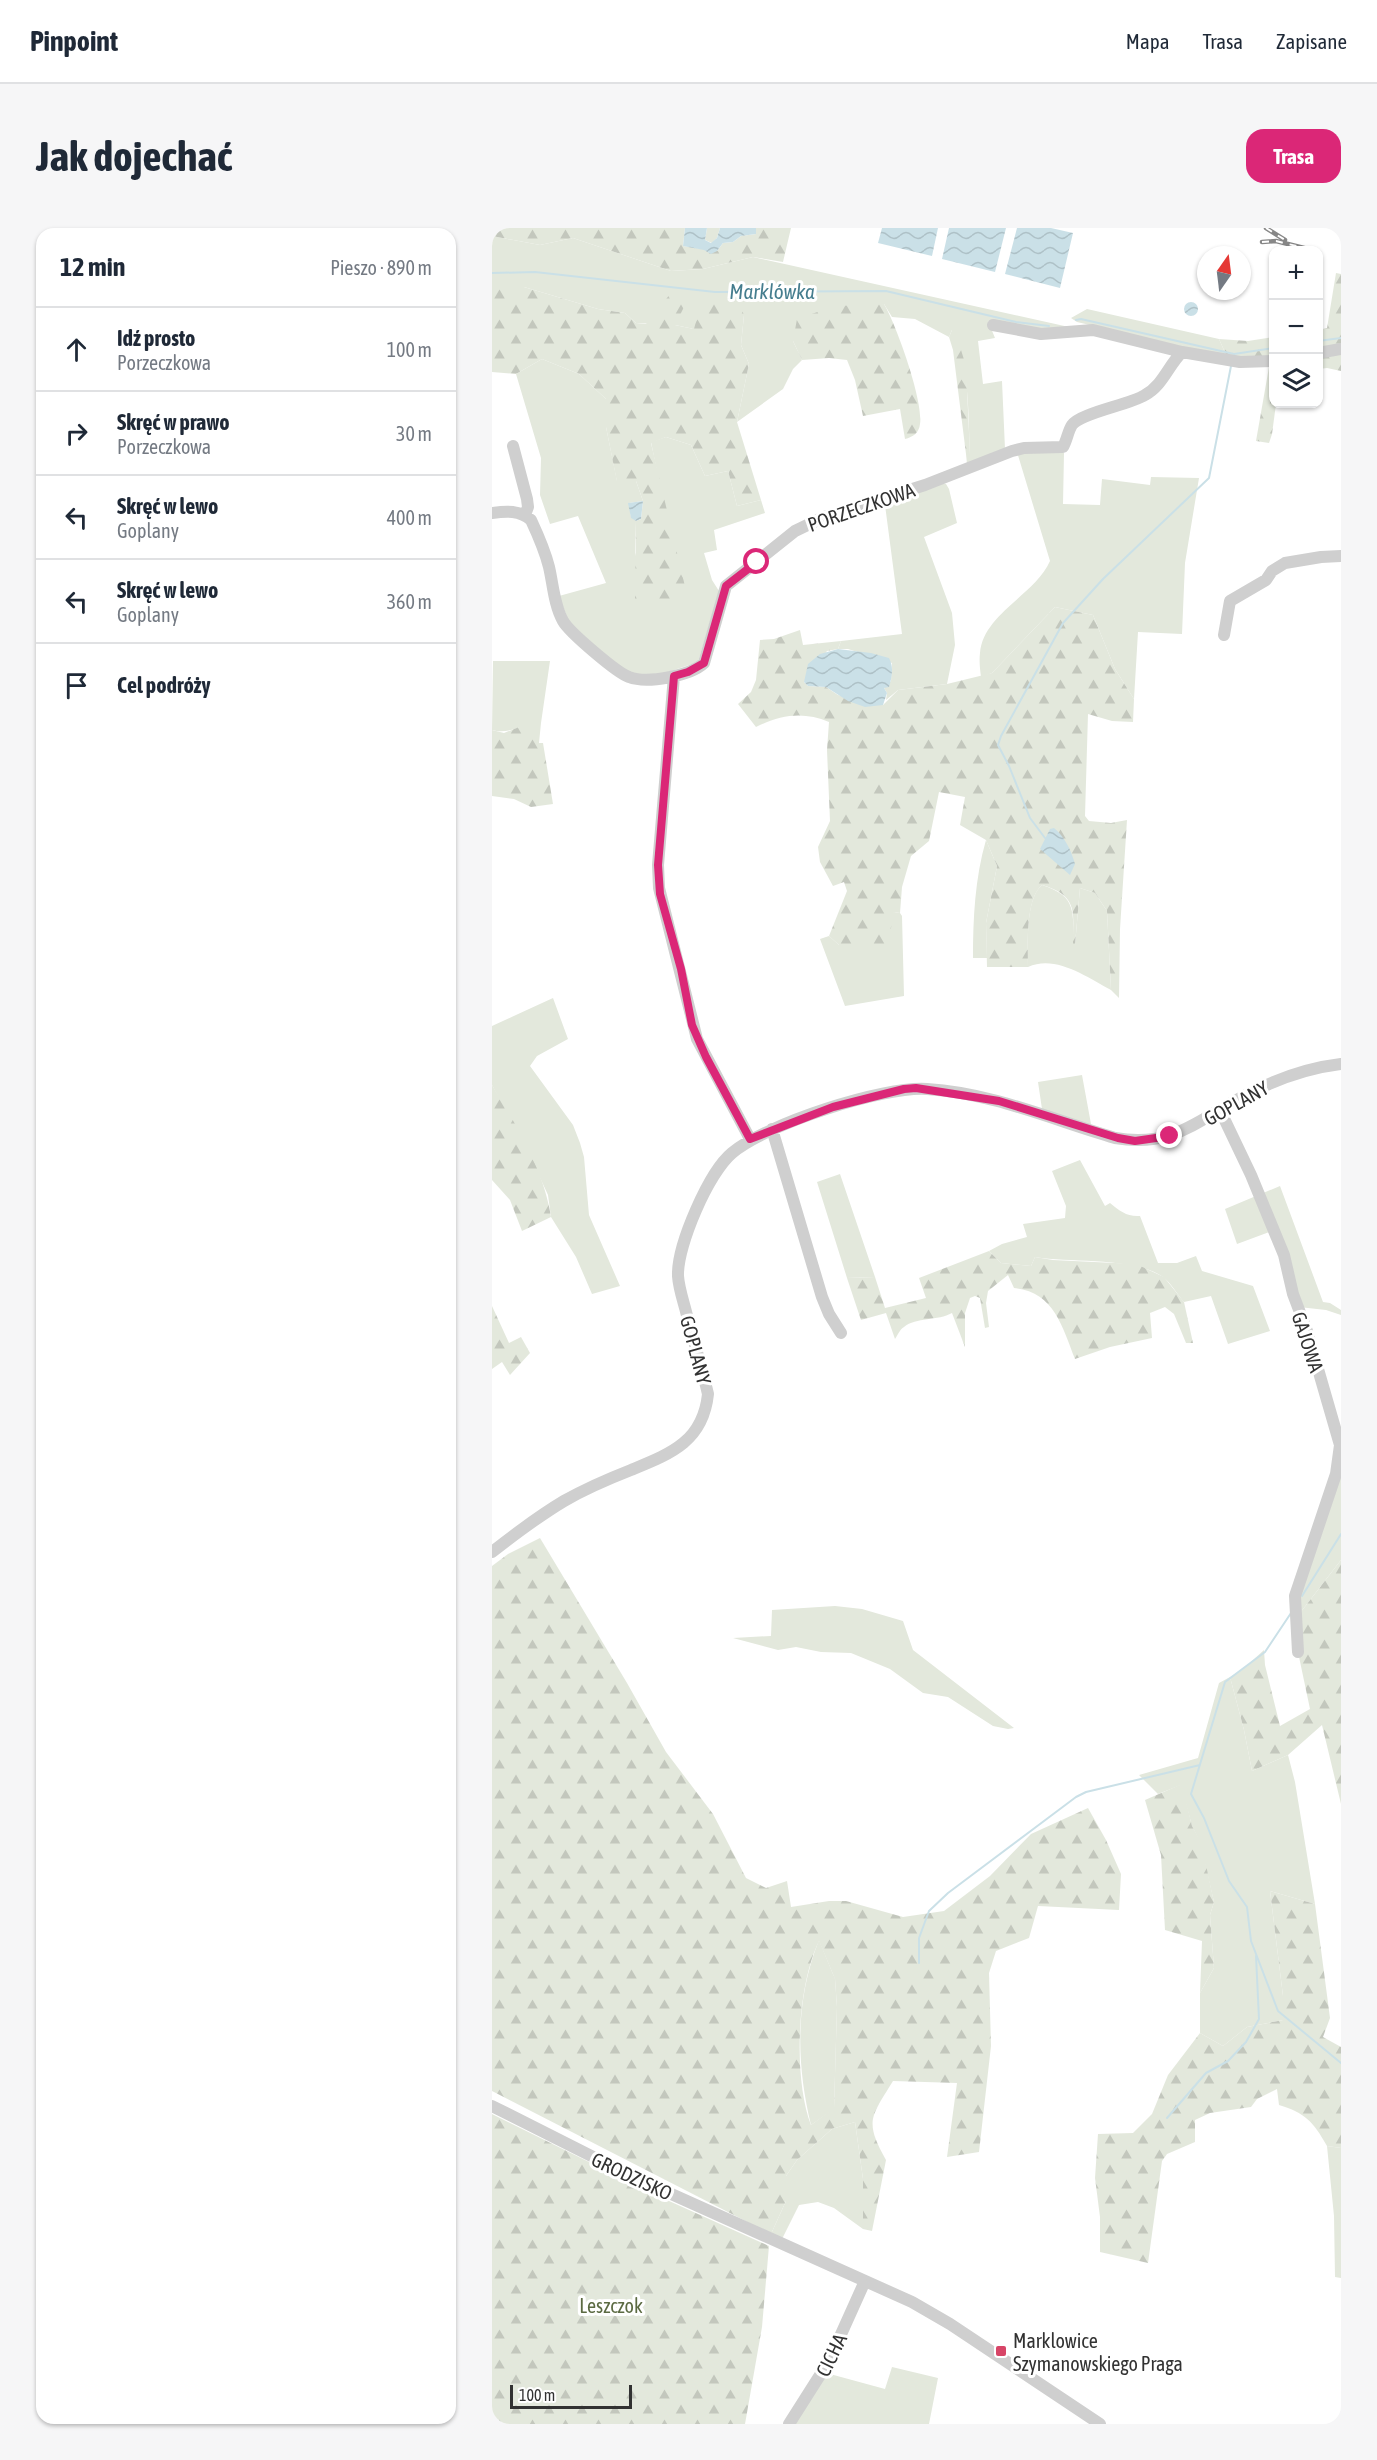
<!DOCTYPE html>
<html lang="pl">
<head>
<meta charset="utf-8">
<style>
	body { margin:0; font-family:"Asap Condensed",sans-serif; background:#f6f6f7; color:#1f2937 }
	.controls { position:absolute; right:18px; top:18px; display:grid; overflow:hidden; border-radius:12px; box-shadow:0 2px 4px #0004 }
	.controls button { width:54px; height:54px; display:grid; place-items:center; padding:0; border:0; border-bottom:2px solid #e0e1e3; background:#fff; color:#1f2937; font:30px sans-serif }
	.compass { position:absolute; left:705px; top:18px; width:54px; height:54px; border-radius:50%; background:#fff; box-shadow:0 2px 4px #0004; rotate:14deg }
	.scale { position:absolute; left:18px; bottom:15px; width:122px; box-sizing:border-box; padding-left:6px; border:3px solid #323232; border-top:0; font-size:16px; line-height:21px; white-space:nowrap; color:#323232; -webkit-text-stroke:4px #fff; paint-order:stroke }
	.stop { position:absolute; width:18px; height:18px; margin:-14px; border:4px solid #db2777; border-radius:50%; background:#fff }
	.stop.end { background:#db2777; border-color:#fff; box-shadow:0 2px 6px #0008 }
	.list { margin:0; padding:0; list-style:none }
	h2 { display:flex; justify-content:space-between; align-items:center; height:78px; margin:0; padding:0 24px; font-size:26px }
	h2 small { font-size:20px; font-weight:400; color:#747a83 }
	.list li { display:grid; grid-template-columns:39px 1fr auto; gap:18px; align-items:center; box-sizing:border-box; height:84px; padding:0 24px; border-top:2px solid #e0e1e3 }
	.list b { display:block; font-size:22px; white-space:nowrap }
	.list p { margin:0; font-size:20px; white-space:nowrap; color:#747a83 }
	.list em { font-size:20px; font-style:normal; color:#747a83 }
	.icon { flex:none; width:33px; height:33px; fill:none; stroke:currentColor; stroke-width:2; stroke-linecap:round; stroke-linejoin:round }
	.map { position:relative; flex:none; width:849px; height:2196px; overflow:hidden; border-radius:18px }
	header { display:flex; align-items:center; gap:36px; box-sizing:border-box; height:84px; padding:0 30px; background:#fff; border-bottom:2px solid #e0e1e3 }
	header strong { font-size:28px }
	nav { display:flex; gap:33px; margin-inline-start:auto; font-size:21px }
	.intro { display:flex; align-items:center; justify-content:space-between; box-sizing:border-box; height:144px; padding:0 36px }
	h1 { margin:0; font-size:42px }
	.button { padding:15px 27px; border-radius:18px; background:#db2777; color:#fff; font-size:21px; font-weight:700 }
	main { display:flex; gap:36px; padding:0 36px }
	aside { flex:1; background:#fff; border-radius:18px; box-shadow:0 2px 4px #0004 }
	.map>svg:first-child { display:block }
	.green { fill:#e3e8dc }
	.forest { fill:url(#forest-firs); fill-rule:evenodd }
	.water { fill:url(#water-waves) }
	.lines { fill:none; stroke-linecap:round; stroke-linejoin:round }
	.stream { stroke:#cae0e7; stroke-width:2 }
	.minor { stroke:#cfcfcf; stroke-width:12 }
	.rail-casing { stroke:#878787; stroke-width:4.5 }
	.rail { stroke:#fff; stroke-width:2; stroke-dasharray:7; stroke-linecap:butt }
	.route { stroke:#db2777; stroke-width:8 }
	.poi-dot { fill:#d74567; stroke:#fff; stroke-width:2 }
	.labels { text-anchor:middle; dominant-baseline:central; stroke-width:6; stroke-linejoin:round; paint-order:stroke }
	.street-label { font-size:20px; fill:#323232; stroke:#fff }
	.park-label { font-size:20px; fill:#5b6a42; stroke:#fff }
	.poi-label { font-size:20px; fill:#323232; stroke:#fff; text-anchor:start }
	.water-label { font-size:21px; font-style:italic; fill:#457d8e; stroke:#fff }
</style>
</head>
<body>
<header>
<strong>Pinpoint</strong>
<nav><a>Mapa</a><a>Trasa</a><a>Zapisane</a></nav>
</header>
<div class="intro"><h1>Jak dojechać</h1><a class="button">Trasa</a></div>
<main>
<aside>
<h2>12 min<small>Pieszo · 890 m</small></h2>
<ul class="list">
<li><svg class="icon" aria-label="ahead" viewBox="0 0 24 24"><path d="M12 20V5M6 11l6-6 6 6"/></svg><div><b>Idź prosto</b><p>Porzeczkowa</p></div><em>100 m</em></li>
<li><svg class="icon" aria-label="right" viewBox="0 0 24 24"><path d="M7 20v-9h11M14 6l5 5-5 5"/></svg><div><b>Skręć w prawo</b><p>Porzeczkowa</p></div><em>30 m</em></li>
<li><svg class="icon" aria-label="left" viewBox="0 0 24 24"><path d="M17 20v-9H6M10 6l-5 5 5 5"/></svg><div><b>Skręć w lewo</b><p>Goplany</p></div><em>400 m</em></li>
<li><svg class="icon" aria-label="left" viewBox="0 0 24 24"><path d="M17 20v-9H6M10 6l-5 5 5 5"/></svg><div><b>Skręć w lewo</b><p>Goplany</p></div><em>360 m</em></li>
<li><svg class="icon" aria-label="arrive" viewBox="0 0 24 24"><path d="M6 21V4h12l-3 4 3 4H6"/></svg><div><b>Cel podróży</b></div></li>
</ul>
</aside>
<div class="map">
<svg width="849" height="2196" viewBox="0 0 849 2196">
	<defs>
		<pattern id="forest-firs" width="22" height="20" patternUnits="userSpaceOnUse" patternTransform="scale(1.5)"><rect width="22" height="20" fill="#e3e8dc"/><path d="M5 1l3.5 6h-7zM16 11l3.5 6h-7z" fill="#c3c7bd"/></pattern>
		<pattern id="water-waves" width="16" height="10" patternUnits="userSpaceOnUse" patternTransform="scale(1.5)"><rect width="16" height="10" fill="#cae0e7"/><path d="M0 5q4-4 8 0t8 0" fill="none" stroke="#aec1c7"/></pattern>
	</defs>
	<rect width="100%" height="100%" fill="#fff"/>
	<path class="green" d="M0 8 48 17 81 10 179 43 211 41 261 29 577 99 543 103 496 93 503 110 486 113 491 156 510 153 513 221 475 236 474 226H478C476 183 478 141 460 102L457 109 423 91 400 89 392 76 301 113 310 132 301 141 291 161 245 194 257 136 249 117 252 87 202 101 183 97 144 95 133 85 106 81 32 59H0Z
		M595 81 727 111 735 129 585 94 579 90Z
		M50 131 87 146 114 171V199L125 253H144L151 273 137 275 139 289 144 293 143 328 166 248 159 214 174 209 199 217 213 248 236 243 245 278 269 272 273 285 222 302 225 322 212 325 220 352 227 363 206 434 170 446 141 447 124 437 77 394 67 368 114 355 86 288 58 296 48 267 49 230 24 146Z
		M544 223 572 225 571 276 608 277 610 251 658 257 659 249 707 250 693 335 690 406 646 404 642 471 623 441 601 387 563 379 500 445 489 449C488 441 487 433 488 425 491 386 543 367 558 333L525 224Z
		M447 254 454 256 457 261 465 295 432 309 460 385 463 417 455 456 406 462 394 472 395 465 392 460 399 453 400 435 356 421H346L349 413 410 406 393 277 399 272Z
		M1 433H58L49 495C31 495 18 507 0 502Z
		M494 612 505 638 494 695 495 730H481C481 690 483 650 494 612Z
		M550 657C587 669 579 684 583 717L588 660 603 665 615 683 619 762C595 749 563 726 536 739 536 717 533 671 550 657Z
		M402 684 408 685 410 688 412 768 353 778 328 711 337 708 347 717Z
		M61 770 76 811 45 828 38 838 81 897 88 915 92 929 97 987 128 1058 100 1066 84 1029 59 989 56 967 38 928 0 857V798Z
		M590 847 599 896 598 899 550 881 546 854Z
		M588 932 613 978 618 975C628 983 635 989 648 988L666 1035H685L704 1028 710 1043 761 1058 778 1103 736 1116 719 1068 692 1074C685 1066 679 1055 671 1049 643 1029 579 1035 543 1029L539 1038 509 1035 497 1023 510 1016 535 1009 531 996 573 990 574 978 560 943Z
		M348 946 383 1049 355 1050 325 954Z
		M788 958 831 1074 838 1075 849 1082V1087L834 1082 807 1079 783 1002 745 1016 733 981Z
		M849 1229V1332L808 1385 802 1353Z
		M343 1378 370 1381 411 1393 421 1422 522 1500 516 1501 501 1498 456 1469 431 1465 398 1441 359 1425 329 1424 304 1419 286 1422 241 1410 279 1408 280 1382Z
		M738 1449 752 1502 760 1543 796 1527 803 1554 823 1676 778 1663 791 1768V1792L755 1799 731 1818 708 1805V1765L722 1740 718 1687 722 1674 708 1614 700 1598 689 1557 666 1566 647 1547 706 1530 727 1455Z
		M327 1712 343 1751 345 1779 342 1881 319 1897C304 1835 303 1772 327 1712Z
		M363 1894 371 1951V2001L342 1980 326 1974 307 1977 290 2011 279 2006 294 1973V1948L305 1932 340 1901Z
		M835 1918 849 1920V2050L843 2049 842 1988Z
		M400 2139 446 2150 437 2196H302L334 2147 338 2146 393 2161Z"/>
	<path class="forest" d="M0 0H193L191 18 225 23 231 15 241 14 249 8 264 6V0H299L291 34 261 29 211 41 179 43 81 10 48 17 0 8Z
		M215 0H228L225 10 220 15 213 12Z
		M844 45 849 46V143L835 140 827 141V102L835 100Z
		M0 59H32L106 81 133 85 144 95 154 96 179 65 195 73 183 97 202 101 210 71 246 72 252 87 249 117 257 136 245 194 269 272 245 278 236 243 213 248 199 217 174 209 159 215 196 371 143 372 144 293 149 291 151 273 144 253 125 254 114 199V171L87 146 50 131 24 146 0 144Z
		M392 76C404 96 432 174 428 196 427 205 421 209 413 211L408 181 371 188 363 152 355 132 337 130 310 132 301 113 305 91 343 78Z
		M460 102 470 103 469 122 474 138 478 226H474L461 122 457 109Z
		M781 109 782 176H784L780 206 777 215 764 213 777 139 735 129 727 111 756 113Z
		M563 379 601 387 623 441 642 471 641 494 620 493 596 486 593 588 597 593 619 595 635 592 628 701 627 770 619 762 615 683 603 665 588 660 583 717H581C581 684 587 668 550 657 533 672 536 717 536 739H495L494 695 505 638 494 612 468 597 473 569 447 564 437 613 419 628 410 659 408 685 402 684 395 721 347 717 337 708 355 663 352 654 341 658 328 634 326 619 338 593 335 522 337 494C311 483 288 487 264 499L246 476 259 464 264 452 268 412 282 411 308 402 311 417 349 413 346 421 335 423 312 454 316 458 334 459 346 467 391 477 406 462 455 456 500 445Z
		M37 495H49L47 515H51L61 576 39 579 22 571 0 568V502L12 505Z
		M0 857C24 897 52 942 59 989L30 1003 18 972 0 952Z
		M497 1023 509 1035 539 1038 543 1029 561 1032 644 1036 672 1049 692 1074 701 1115H694L682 1086 673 1079 658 1085 660 1110 618 1119 583 1131C570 1098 562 1064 522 1060L516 1047 496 1063 494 1075 497 1099 493 1100 488 1070 483 1068 478 1070 473 1085V1119L460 1085C446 1093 424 1089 412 1099 408 1101 405 1108 403 1111L394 1085 369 1092 355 1050 383 1049 393 1080 434 1070 427 1050Z
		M0 1078 17 1115 29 1109 38 1125 18 1147 10 1134 0 1141Z
		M48 1310 135 1455 174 1524 221 1586 254 1650 274 1660 295 1653 299 1679 337 1673H354L411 1689 452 1683 498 1648 539 1606 596 1580 614 1612 629 1646 627 1682 546 1678 537 1710 504 1723 497 1745 499 1818 487 1924 455 1929 465 1855 401 1853C379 1889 372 1893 394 1932L380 2003 371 2001V1951L363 1894 340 1901 305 1932 294 1948V1973L279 2006 0 1863V1338L16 1326ZM327 1713 343 1751 345 1779 342 1880 319 1897C301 1850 305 1758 327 1713Z
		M849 1332V1576L830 1497 796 1527 760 1543 752 1502 738 1449 750 1442 772 1422 773 1437 788 1498 818 1481 806 1424 808 1385Z
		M690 1556 700 1598 709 1614 722 1674 718 1687 722 1740 708 1765 710 1713 673 1702 669 1627 653 1572Z
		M778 1663 823 1676 838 1790 831 1809 849 1819V1920L835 1918C821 1893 813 1885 787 1877L785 1861 765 1871 759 1879 718 1885 703 1892V1914L675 1926 670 1933 656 2035 608 2024V1989L603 1950 606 1906 641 1905 660 1886 676 1847 708 1805 731 1818 755 1799 791 1792V1768Z
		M0 1886 166 1968 277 2018 270 2099 253 2196H0Z"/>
	<path class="water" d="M193 0H215L213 12 219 15 225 10 228 0H264V6L249 8 241 14 231 15 225 23 219 26 212 22 191 18Z
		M390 0H446L440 28 386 15Z
		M457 0H514L503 44 450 31Z
		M525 0H559L581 5 568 60 513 46Z
		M692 81a7 7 0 1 1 14 0a7 7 0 1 1-14 0Z
		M151 273 149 291 144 293 139 290 136 275Z
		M346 421 379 425 397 430C402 439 400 449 397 459L392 460 395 465 391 477 373 479 356 473 334 459 316 458 312 454 316 436 328 426Z
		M562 600C573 609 579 622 583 636L578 647 548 621 558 601Z"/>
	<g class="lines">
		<path class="stream" d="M0 45 43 44 223 64 394 63 524 94 557 98
			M584 92 589 91 742 126 782 120
			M826 113 849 110
			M553 610 538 590 517 538 506 517 509 508 571 395 611 351 717 250 739 138
			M810 1368 849 1306
			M799 1385 773 1424 733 1454 699 1566 712 1590 737 1653 755 1679 759 1713 786 1783 849 1835
			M427 1735V1710L437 1683 456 1665 584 1569 594 1564 708 1537
			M675 1890 714 1845 736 1833 754 1814 767 1791 764 1728"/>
		<path class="minor" d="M501 97 549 106 601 102 690 124
			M826 125 849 121
			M21 218 35 271 36 279 33 287
			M0 285C14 283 28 282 39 292 46 307 53 323 57 339 61 356 62 377 71 393 77 404 125 445 137 449 155 456 198 448 212 435L234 358 303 303 332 289 433 257 520 223 532 220 571 219C575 212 576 203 580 197 588 185 637 177 653 167 671 157 676 138 690 124L748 134 782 133
			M732 407 738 373 774 352 780 343 793 335 829 329 849 328
			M182 448 166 637 167 660 205 811 258 911
			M728 882 759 947 792 1027 801 1066 815 1103 848 1217 844 1246 803 1368 806 1424
			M280 901 330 1069 337 1086 349 1105
			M0 1324C23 1306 47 1288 72 1273 93 1261 116 1251 139 1242 178 1226 211 1214 216 1166 210 1141 203 1117 196 1092 193 1077 187 1063 186 1048 185 1017 217 944 240 925 274 896 391 858 435 861 501 865 561 892 623 910 682 920 705 892 752 868 782 852 815 840 849 836
			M0 1878 137 1947 420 2074 458 2096 608 2196
			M297 2196 337 2133 373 2053"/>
		<defs>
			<path id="rail" d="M774 0 793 12
				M770 14 784 13 816 21"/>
		</defs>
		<use href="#rail" class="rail-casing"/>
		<use href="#rail" class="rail"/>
	</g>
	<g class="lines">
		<path class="route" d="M265 334 234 358 212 435 196 444 182 448 166 637 168 666 189 741 200 797 214 829 258 911 341 879 412 861 424 860 507 873 626 910 643 913 678 908"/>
	</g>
	<rect class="poi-dot" x="503" y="2117" width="12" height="12" rx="3"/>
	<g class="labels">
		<g class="street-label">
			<text transform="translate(369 279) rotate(-19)">PORZECZKOWA</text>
			<text transform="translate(744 875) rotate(-29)">GOPLANY</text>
			<text transform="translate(816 1114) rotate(72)">GAJOWA</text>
			<text transform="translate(204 1122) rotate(75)">GOPLANY</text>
			<text transform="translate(140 1948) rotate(25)">GRODZISKO</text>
			<text transform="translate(339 2127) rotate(-64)">CICHA</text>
		</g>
		<g class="park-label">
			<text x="119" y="2077">Leszczok</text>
		</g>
		<g class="poi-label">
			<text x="521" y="2112">Marklowice<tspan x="521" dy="23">Szymanowskiego Praga</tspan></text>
		</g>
		<g class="water-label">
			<text x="280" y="63">Marklówka</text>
		</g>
	</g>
</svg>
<div class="controls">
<button>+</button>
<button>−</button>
<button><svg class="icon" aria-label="layers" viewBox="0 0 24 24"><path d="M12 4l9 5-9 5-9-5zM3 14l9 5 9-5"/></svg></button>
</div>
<svg class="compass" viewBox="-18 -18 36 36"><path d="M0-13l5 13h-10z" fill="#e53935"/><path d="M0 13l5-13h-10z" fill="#747a83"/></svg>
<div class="scale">100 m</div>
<div class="stop" style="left:265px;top:334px"></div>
<div class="stop end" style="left:678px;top:908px"></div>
</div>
</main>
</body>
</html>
